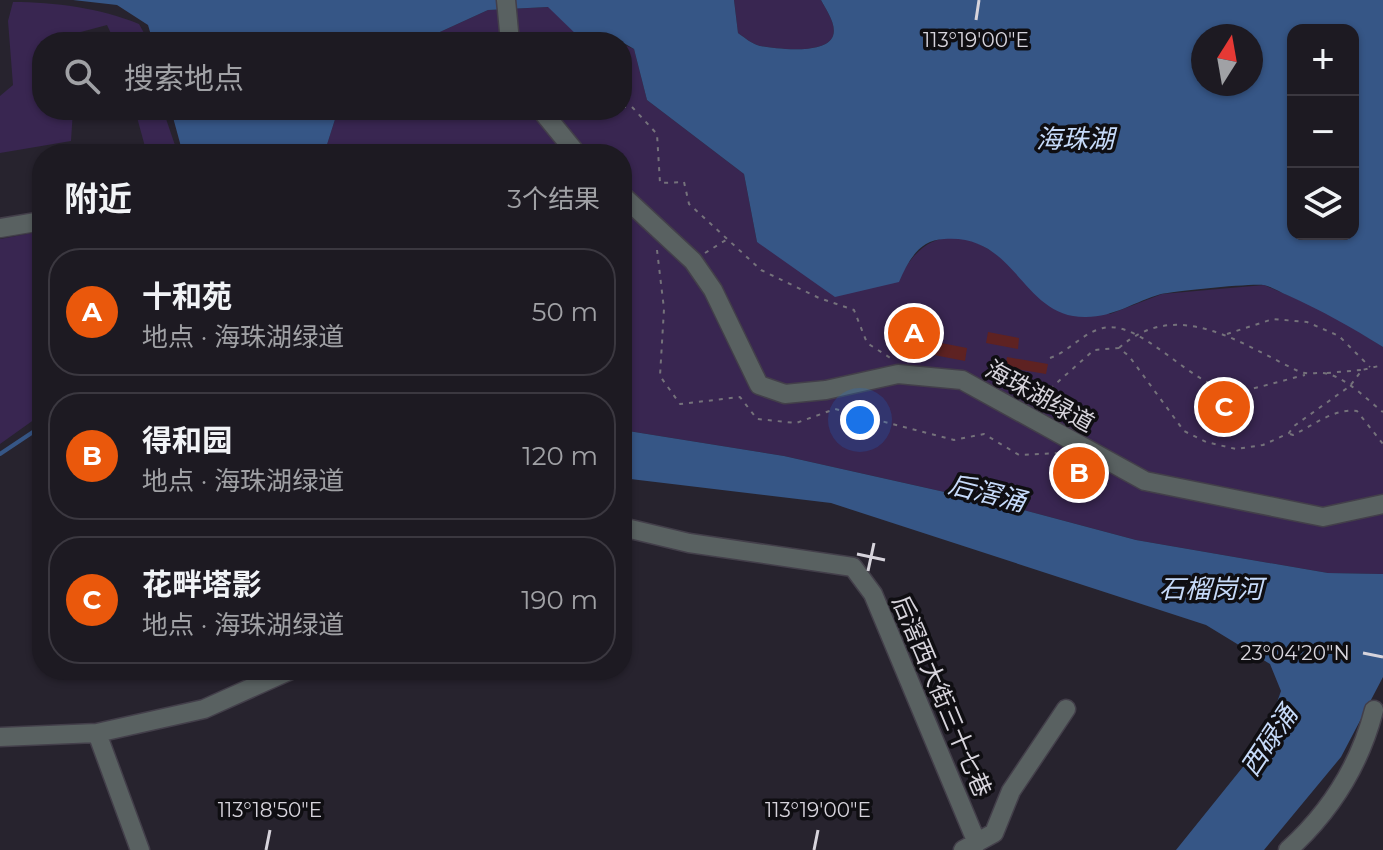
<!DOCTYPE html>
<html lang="zh">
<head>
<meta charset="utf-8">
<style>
	body { margin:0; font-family:Montserrat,"Noto Sans SC",sans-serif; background:#25232a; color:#f1f3f6 }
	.controls { position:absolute; right:24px; top:24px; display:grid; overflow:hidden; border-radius:16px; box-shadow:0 2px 6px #0004 }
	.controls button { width:72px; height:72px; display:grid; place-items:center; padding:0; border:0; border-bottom:2px solid #3b3840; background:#1d1a22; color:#f1f3f6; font:40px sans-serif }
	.compass { position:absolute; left:1191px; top:24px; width:72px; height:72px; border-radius:50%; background:#1d1a22; box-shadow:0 2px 6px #0004; rotate:11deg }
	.you { position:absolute; left:860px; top:420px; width:28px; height:28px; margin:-20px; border:6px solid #fff; border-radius:50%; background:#1a73e8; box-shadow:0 0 0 12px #1a73e833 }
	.badge { display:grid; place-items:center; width:52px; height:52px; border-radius:50%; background:#ea580c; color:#fff; font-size:26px; font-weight:700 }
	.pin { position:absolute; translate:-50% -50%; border:4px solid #fff; box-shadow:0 2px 8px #0006 }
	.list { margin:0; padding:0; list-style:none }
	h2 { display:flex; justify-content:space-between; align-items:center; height:104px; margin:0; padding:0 32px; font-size:34px }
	h2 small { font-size:26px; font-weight:400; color:#a0a1a5 }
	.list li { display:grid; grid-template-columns:52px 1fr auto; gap:24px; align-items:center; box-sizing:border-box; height:128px; margin:0 16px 16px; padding:0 16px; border:2px solid #3b3840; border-radius:32px }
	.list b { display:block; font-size:30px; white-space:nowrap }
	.list p { margin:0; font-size:26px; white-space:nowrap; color:#a0a1a5 }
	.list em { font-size:26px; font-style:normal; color:#a0a1a5 }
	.icon { flex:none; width:44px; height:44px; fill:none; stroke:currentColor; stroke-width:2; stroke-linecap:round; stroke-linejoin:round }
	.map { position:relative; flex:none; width:1383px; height:850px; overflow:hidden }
	.search { position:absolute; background:#1d1a22; box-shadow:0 2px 6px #0004; left:32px; top:32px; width:600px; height:88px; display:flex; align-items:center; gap:20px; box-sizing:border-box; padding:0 28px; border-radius:32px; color:#a0a1a5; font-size:30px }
	.panel { position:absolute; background:#1d1a22; box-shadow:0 2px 6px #0004; left:32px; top:144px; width:600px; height:536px; border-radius:32px }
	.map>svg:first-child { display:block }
	.green { fill:#392651 }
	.water { fill:#365686; fill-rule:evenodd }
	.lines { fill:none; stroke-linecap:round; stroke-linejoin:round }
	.stream { stroke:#365686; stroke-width:4 }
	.building { fill:#5e2222 }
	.minor-casing { stroke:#433f4a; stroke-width:21 }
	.path { stroke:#75727b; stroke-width:2; stroke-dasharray:4 6; stroke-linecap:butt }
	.minor { stroke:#596161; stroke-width:18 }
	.ticks { fill:none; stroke:#d7d4dc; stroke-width:3 }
	.labels { text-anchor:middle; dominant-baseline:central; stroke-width:7; stroke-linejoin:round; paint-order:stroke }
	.street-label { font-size:24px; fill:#d7d4dc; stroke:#0f0e12 }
	.water-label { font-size:26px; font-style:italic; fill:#c6daf9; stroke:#0f0e12 }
	.ticks-label { font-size:20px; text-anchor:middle; fill:#d7d4dc; stroke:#0f0e12; stroke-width:7; stroke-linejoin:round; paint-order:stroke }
</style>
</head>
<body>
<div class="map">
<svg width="1383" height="850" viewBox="0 0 1383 850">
	<rect width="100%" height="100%" fill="#27232e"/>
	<path class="green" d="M734 0H821C826 10 837 24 833 36 826 55 776 49 760 46 752 44 745 38 738 33Z
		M13 2C55 2 100 8 139 24L149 42H115L107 25 77 33V42H42V110H73L71 141 0 153V96L13 85 8 21Z
		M549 7 584 42H418L488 10Z
		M622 44 634 49 647 100 744 174 757 242 898 282C924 223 971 227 1012 268L1110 314 1162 294 1264 285 1329 313 1383 347V574L1328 573 1136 540 1016 508 784 456 622 430V154H324L338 110H622Z
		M135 110H163L178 154H147Z
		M32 233 42 249V414L0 444V239Z"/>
	<path class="water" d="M73 0H734L738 33C745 38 752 44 760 46 776 49 826 55 833 36 837 24 826 10 821 0H1383V347C1351 327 1321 310 1287 295 1280 292 1272 287 1264 285 1253 283 1174 291 1161 294 1136 301 1114 317 1086 317 1021 318 1017 233 944 239 919 240 908 261 899 282L835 297 757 242 744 174 647 100 634 49 622 42H584L548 7 488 10 418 42H153L148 25 117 5ZM1293 30H1353V234H1293ZM1203 36H1251V84H1203Z
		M171 110H338L324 154H183Z
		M622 430 784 456 1016 508 1136 540 1328 573 1383 574V677L1341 757 1264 850H1176L1263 742 1281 691 1270 664 1206 625 831 503 622 478Z"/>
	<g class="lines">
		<path class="stream" d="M0 454 42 426"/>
	</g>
	<path class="building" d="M894 317 939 326 935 350 890 341Z
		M988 332 1019 338 1018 349 986 343Z
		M936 342 967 348 965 361 934 355Z
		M1007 357 1048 364 1046 374 1005 367Z"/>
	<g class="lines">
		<defs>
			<path id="minor" d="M506 0 510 42
				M541 110 577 154
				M622 195 693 261 713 290 759 385 785 394 826 390 898 374 962 380 1145 481 1323 517 1383 504
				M0 228 42 221
				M622 527 689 543 853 567 873 594 977 843
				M97 733 140 850
				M0 737 97 733 204 709 291 670
				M963 850 994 833 1011 791 1066 709
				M1288 850C1330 812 1360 764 1374 710"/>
		</defs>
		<use href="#minor" class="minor-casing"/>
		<path class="path" d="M622 107H632L657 134 660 183 684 182 689 204 761 270 819 298 854 310 867 343 892 359
			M657 250 664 309 660 376 680 404 740 397 757 419 796 423 835 409 954 440 984 434 1019 455 1061 453
			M705 253 726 240
			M1227 334 1273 319 1307 322 1339 336 1370 367
			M1119 348C1177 296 1241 344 1298 371 1309 376 1317 371 1328 374 1348 379 1367 400 1383 412
			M1050 358C1070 351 1082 333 1103 328 1142 319 1191 387 1233 391 1243 393 1291 378 1305 375
			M1327 373 1361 370
			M1035 402 1094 350 1119 348 1129 356 1184 431 1206 442 1236 449 1263 445 1289 433 1294 426 1350 386 1362 370 1383 365
			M1290 434 1293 435C1314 425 1334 408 1357 411L1383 444"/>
		<use href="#minor" class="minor"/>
	</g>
	<path class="ticks" d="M976 20 979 0M857 554 885 560M868 571 874 543M1363 653 1383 657M266 850 270 830M814 850 818 830"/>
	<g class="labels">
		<g class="street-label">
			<text transform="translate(1040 396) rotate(29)">海珠湖绿道</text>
			<text transform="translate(942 696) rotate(67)">后滘西大街三十七巷</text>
		</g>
		<g class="water-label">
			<text x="1075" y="139">海珠湖</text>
			<text transform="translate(987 493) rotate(14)">后滘涌</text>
			<text x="1211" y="589">石榴岗河</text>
			<text transform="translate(1269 741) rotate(-56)">西碌涌</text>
		</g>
	</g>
	<g class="ticks-label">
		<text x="976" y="47">113°19'00"E</text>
		<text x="1295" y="660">23°04'20"N</text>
		<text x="270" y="817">113°18'50"E</text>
		<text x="818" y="817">113°19'00"E</text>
	</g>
</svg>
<div class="controls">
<button>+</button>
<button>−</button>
<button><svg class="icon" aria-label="layers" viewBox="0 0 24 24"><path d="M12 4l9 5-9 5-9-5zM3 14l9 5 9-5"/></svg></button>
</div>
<svg class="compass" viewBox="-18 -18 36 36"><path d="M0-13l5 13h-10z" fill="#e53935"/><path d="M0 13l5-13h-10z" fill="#a0a1a5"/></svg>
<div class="you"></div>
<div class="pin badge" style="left:914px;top:333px">A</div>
<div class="pin badge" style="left:1079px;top:473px">B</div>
<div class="pin badge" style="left:1224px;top:407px">C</div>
<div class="search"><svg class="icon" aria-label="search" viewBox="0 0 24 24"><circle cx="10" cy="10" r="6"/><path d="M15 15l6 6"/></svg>搜索地点</div>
<section class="panel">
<h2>附近<small>3个结果</small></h2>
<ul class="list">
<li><span class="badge">A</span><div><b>十和苑</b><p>地点 · 海珠湖绿道</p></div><em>50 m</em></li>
<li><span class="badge">B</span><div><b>得和园</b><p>地点 · 海珠湖绿道</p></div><em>120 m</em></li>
<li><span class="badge">C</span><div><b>花畔塔影</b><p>地点 · 海珠湖绿道</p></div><em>190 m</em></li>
</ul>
</section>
</div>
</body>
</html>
